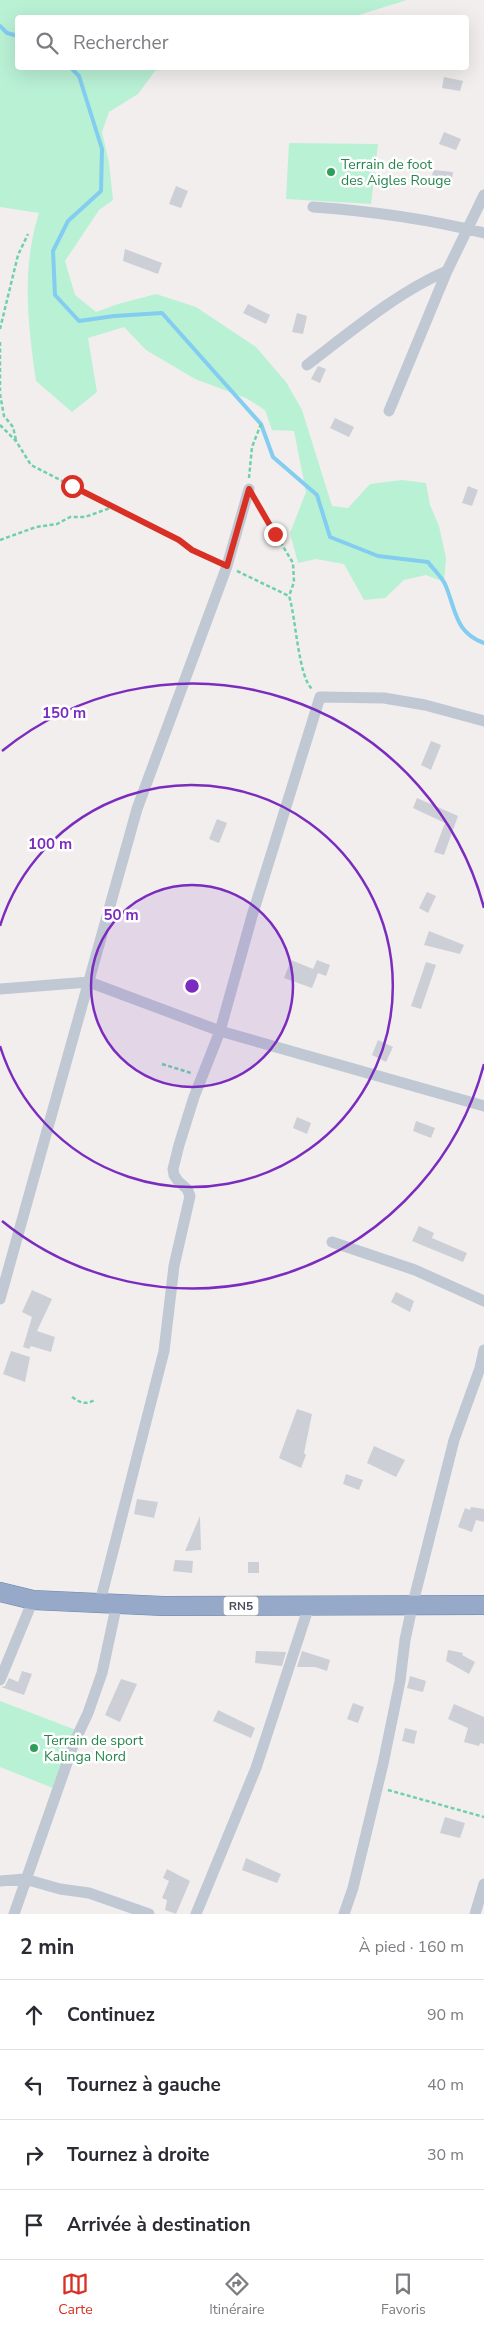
<!DOCTYPE html>
<html lang="fr">
<head>
<meta charset="utf-8">
<style>
	body { margin:0; font-family:"Nunito Sans",sans-serif; background:#f2f2f3; color:#2b2b33 }
	.stop { position:absolute; width:15px; height:15px; margin:-11px; border:4px solid #d93025; border-radius:50%; background:#fff }
	.stop.end { background:#d93025; border-color:#fff; box-shadow:0 1px 5px #0008 }
	.list { margin:0; padding:0; list-style:none }
	h2 { display:flex; justify-content:space-between; align-items:center; height:65px; margin:0; padding:0 20px; font-size:21px }
	h2 small { font-size:16px; font-weight:400; color:#7c7c81 }
	.list li { display:grid; grid-template-columns:32px 1fr auto; gap:15px; align-items:center; box-sizing:border-box; height:70px; padding:0 20px; border-top:1px solid #e1e1e2 }
	.list b { display:block; font-size:19px; white-space:nowrap }
	.list em { font-size:16px; font-style:normal; color:#7c7c81 }
	.icon { flex:none; width:28px; height:28px; fill:none; stroke:currentColor; stroke-width:2; stroke-linecap:round; stroke-linejoin:round }
	.map { position:relative; flex:none; width:484px; height:1914px; overflow:hidden }
	.search { position:absolute; background:#fff; box-shadow:0 5px 20px #0002; left:15px; right:15px; top:15px; height:55px; display:flex; align-items:center; gap:12px; box-sizing:border-box; padding:0 18px; border-radius:5px; color:#7c7c81; font-size:19px }
	.sheet { height:345px; background:#fff }
	nav { display:flex; justify-content:space-around; align-items:center; box-sizing:border-box; height:70px; border-top:1px solid #e1e1e2; background:#fff; font-size:14px; color:#7c7c81 }
	nav a { display:grid; justify-items:center; gap:2px }
	nav .on { color:#d93025 }
	.map>svg:first-child { display:block }
	.green { fill:#b9f1d5 }
	.lines { fill:none; stroke-linecap:round; stroke-linejoin:round }
	.stream { stroke:#83cdf1; stroke-width:4 }
	.building { fill:#cccfd6 }
	.trunk-casing { stroke:#6d84ac; stroke-width:20 }
	.path { stroke:#6fd1ac; stroke-width:2.5; stroke-dasharray:4 2.5; stroke-linecap:butt }
	.minor { stroke:#c0c8d4; stroke-width:11 }
	.trunk { stroke:#96a9c8; stroke-width:19 }
	.route { stroke:#d93025; stroke-width:6 }
	.ring { fill:none; stroke:#7b2cbf; stroke-width:2.5 }
	.leisure-dot { fill:#2e9e5b; stroke:#fff; stroke-width:2 }
	.labels { text-anchor:middle; dominant-baseline:central; stroke-width:5; stroke-linejoin:round; paint-order:stroke }
	.shield { fill:#fff; stroke:#7d838d; stroke-width:1 }
	.shield-label { font-size:12px; font-weight:bold; fill:#454e5c }
	.leisure-label { font-size:14px; fill:#27864d; stroke:#fff; text-anchor:start }
	.centre { fill:#7b2cbf; stroke:#fff; stroke-width:2.5 }
	.ring-label { font-size:15px; text-anchor:middle; font-weight:bold; fill:#7b2cbf; stroke:#fff; stroke-width:5; stroke-linejoin:round; paint-order:stroke }
</style>
</head>
<body>
<div class="map">
<svg width="484" height="1914" viewBox="0 0 484 1914">
	<rect width="100%" height="100%" fill="#f1eeed"/>
	<path class="green" d="M0 0H407L349 18H18V68H174L155 71 138 94 109 112 102 132 109 163 113 200 99 210 65 261 75 295 96 312 118 304 156 294 196 307 256 347 286 382 302 410 332 506 348 508 370 484 402 480 426 483 430 505 439 526 446 558 444 582 426 575 404 580 385 598 364 600 344 564 316 559 298 563 290 533 306 492 294 431 272 430 265 410 246 398 195 379 146 350 124 327 88 338 97 392 72 412 36 381C28 325 21 268 39 213L0 207Z
		M289 143 378 144 371 204 286 199Z
		M0 1701 76 1730 53 1788 0 1767Z"/>
	<g class="lines">
		<path class="stream" d="M0 26 7 33 18 36
			M71 68 79 76 102 149 101 191 68 221 53 251 55 295 79 321 114 316 162 313 261 424 273 457 317 495 330 537 378 556 428 562C433 569 441 576 445 584 456 609 454 632 484 643"/>
	</g>
	<path class="building" d="M444 77 463 81 460 91 442 88Z
		M444 132 461 139 456 150 439 144Z
		M434 170 453 172 451 187 428 185Z
		M176 186 188 191 181 208 169 204Z
		M125 249 162 263 158 274 123 261Z
		M248 304 270 315 266 324 243 313Z
		M297 313 307 316 303 334 292 332Z
		M318 366 326 369 320 383 311 379Z
		M335 418 354 427 349 437 330 428Z
		M468 486 478 490 472 506 462 503Z
		M431 741 441 745 431 770 421 765Z
		M417 798 458 816 444 855 434 852 445 823 413 808Z
		M217 819 227 823 219 843 209 839Z
		M427 892 436 896 428 913 419 908Z
		M429 931 464 945 460 954 424 945Z
		M291 960 313 969 317 960 330 965 326 976 318 973 312 988 284 978Z
		M426 962 436 965 421 1009 411 1006Z
		M378 1040 393 1047 386 1062 372 1055Z
		M297 1117 311 1123 307 1134 293 1128Z
		M416 1121 435 1128 431 1138 413 1131Z
		M419 1226 434 1233 432 1238 467 1253 463 1262 412 1241Z
		M32 1290 52 1299 37 1331 55 1337 51 1352 31 1346 29 1349 23 1347 32 1317 22 1312Z
		M396 1292 414 1301 410 1312 391 1302Z
		M11 1351 30 1357 25 1382 3 1374Z
		M297 1409 312 1414 304 1453 306 1455 301 1468 279 1458Z
		M374 1446 405 1460 396 1477 367 1463Z
		M346 1474 363 1480 359 1490 343 1484Z
		M137 1499 158 1502 154 1518 134 1514Z
		M471 1507 484 1509V1522L476 1520 472 1532 458 1527 465 1508 470 1510Z
		M200 1516 201 1550 185 1551Z
		M175 1560 193 1561 192 1573 173 1571Z
		M248 1562H259V1573H248Z
		M448 1650 463 1653 462 1655 475 1662 469 1674 446 1661Z
		M256 1651 286 1652 282 1666 255 1663Z
		M302 1651 330 1660 327 1671 315 1667H297Z
		M22 1671 32 1674 24 1695 1 1687 5 1686 9 1678 18 1682Z
		M410 1676 426 1681 423 1692 407 1688Z
		M121 1679 137 1684 120 1722 105 1715Z
		M353 1703 364 1707 358 1723 347 1719Z
		M454 1704 484 1717V1744L480 1743 479 1746 464 1742 468 1728 448 1719Z
		M218 1710 255 1728 251 1738 213 1721Z
		M405 1728 417 1731 414 1744 402 1741Z
		M445 1817 465 1823 460 1838 440 1833Z
		M246 1858 281 1874 277 1883 242 1870Z
		M167 1869 190 1881 176 1914 165 1910 167 1900 162 1898 169 1881 163 1878Z"/>
	<g class="lines">
		<defs>
			<path id="trunk" d="M0 1592 33 1600 163 1606 484 1605"/>
		</defs>
		<use href="#trunk" class="trunk-casing"/>
		<path class="path" d="M0 329 18 255 28 234
			M0 342V391
			M0 394 4 416 13 427 16 440
			M0 425 16 441 31 465 113 507
			M249 478 252 447 261 424
			M257 503 293 563 294 582 289 596
			M0 540 36 527 57 524 70 517H85L113 507 179 540 192 550 216 561
			M237 571 289 596C296 617 298 676 312 689
			M162 1064 191 1073
			M72 1397C81 1403 85 1405 95 1400
			M388 1790 484 1817"/>
		<path class="minor" d="M313 207C371 211 428 219 484 233
			M307 365C349 333 399 291 447 271
			M389 411 447 271 484 195
			M0 989 89 982 220 1031 484 1106
			M332 1242 415 1270 484 1301
			M0 1299 137 809 227 566 249 489
			M100 1602 164 1351 174 1266 190 1196 187 1189 178 1181 174 1175 173 1169 179 1145 194 1097 220 1031 252 916 320 697 384 698 425 705 484 721
			M0 1680 33 1600
			M0 1881 25 1879 60 1889 89 1893 149 1914
			M14 1914 74 1743 88 1713 102 1673 117 1603
			M196 1914 256 1768 309 1606
			M344 1914 353 1888 383 1764 400 1681 405 1640 412 1607 454 1440 480 1368 484 1350
			M475 1914 484 1884"/>
		<use href="#trunk" class="trunk"/>
	</g>
	<g class="lines">
		<path class="route" d="M72 486 179 540 192 550 227 566 249 489 275 534"/>
	</g>
	<circle cx="192" cy="986" r="101" fill="#7b2cbf" fill-opacity=".12"/>
	<g class="ring">
		<circle cx="192" cy="986" r="101"/>
		<path d="M0 926A201 201 0 1 1 0 1046"/>
		<path d="M484 1064A302 302 0 0 1 2 1221M2 751A302 302 0 0 1 484 908"/>
	</g>
	<g class="leisure-dot">
		<circle cx="331" cy="172" r="5"/>
		<circle cx="34" cy="1748" r="5"/>
	</g>
	<g class="labels">
		<rect class="shield" x="223.5" y="1596.5" width="35" height="19" rx="4"/>
		<g class="shield-label">
			<text x="241" y="1606">RN5</text>
		</g>
		<g class="leisure-label">
			<text x="341" y="164">Terrain de foot<tspan x="341" dy="16">des Aigles Rouge</tspan></text>
			<text x="44" y="1740">Terrain de sport<tspan x="44" dy="16">Kalinga Nord</tspan></text>
		</g>
	</g>
	<circle cx="192" cy="986" r="8" class="centre"/>
	<g class="ring-label">
		<text x="64" y="718">150 m</text>
		<text x="50" y="849">100 m</text>
		<text x="121" y="920">50 m</text>
	</g>
</svg>
<div class="stop" style="left:72px;top:486px"></div>
<div class="stop end" style="left:275px;top:534px"></div>
<div class="search"><svg class="icon" aria-label="search" viewBox="0 0 24 24"><circle cx="10" cy="10" r="6"/><path d="M15 15l6 6"/></svg>Rechercher</div>
</div>
<section class="sheet">
<h2>2 min<small>À pied · 160 m</small></h2>
<ul class="list">
<li><svg class="icon" aria-label="ahead" viewBox="0 0 24 24"><path d="M12 20V5M6 11l6-6 6 6"/></svg><div><b>Continuez</b></div><em>90 m</em></li>
<li><svg class="icon" aria-label="left" viewBox="0 0 24 24"><path d="M17 20v-9H6M10 6l-5 5 5 5"/></svg><div><b>Tournez à gauche</b></div><em>40 m</em></li>
<li><svg class="icon" aria-label="right" viewBox="0 0 24 24"><path d="M7 20v-9h11M14 6l5 5-5 5"/></svg><div><b>Tournez à droite</b></div><em>30 m</em></li>
<li><svg class="icon" aria-label="arrive" viewBox="0 0 24 24"><path d="M6 21V4h12l-3 4 3 4H6"/></svg><div><b>Arrivée à destination</b></div></li>
</ul>
</section>
<nav>
<a class="on"><svg class="icon" aria-label="map" viewBox="0 0 24 24"><path d="M3 6l6-2 6 2 6-2v14l-6 2-6-2-6 2zM9 4v14M15 6v14"/></svg>Carte</a>
<a><svg class="icon" aria-label="directions" viewBox="0 0 24 24"><path d="M12 3l9 9-9 9-9-9zM9 14v-3h6M13 9l2 2-2 2"/></svg>Itinéraire</a>
<a><svg class="icon" aria-label="saved" viewBox="0 0 24 24"><path d="M7 4h10v16l-5-4-5 4z"/></svg>Favoris</a>
</nav>
</body>
</html>
